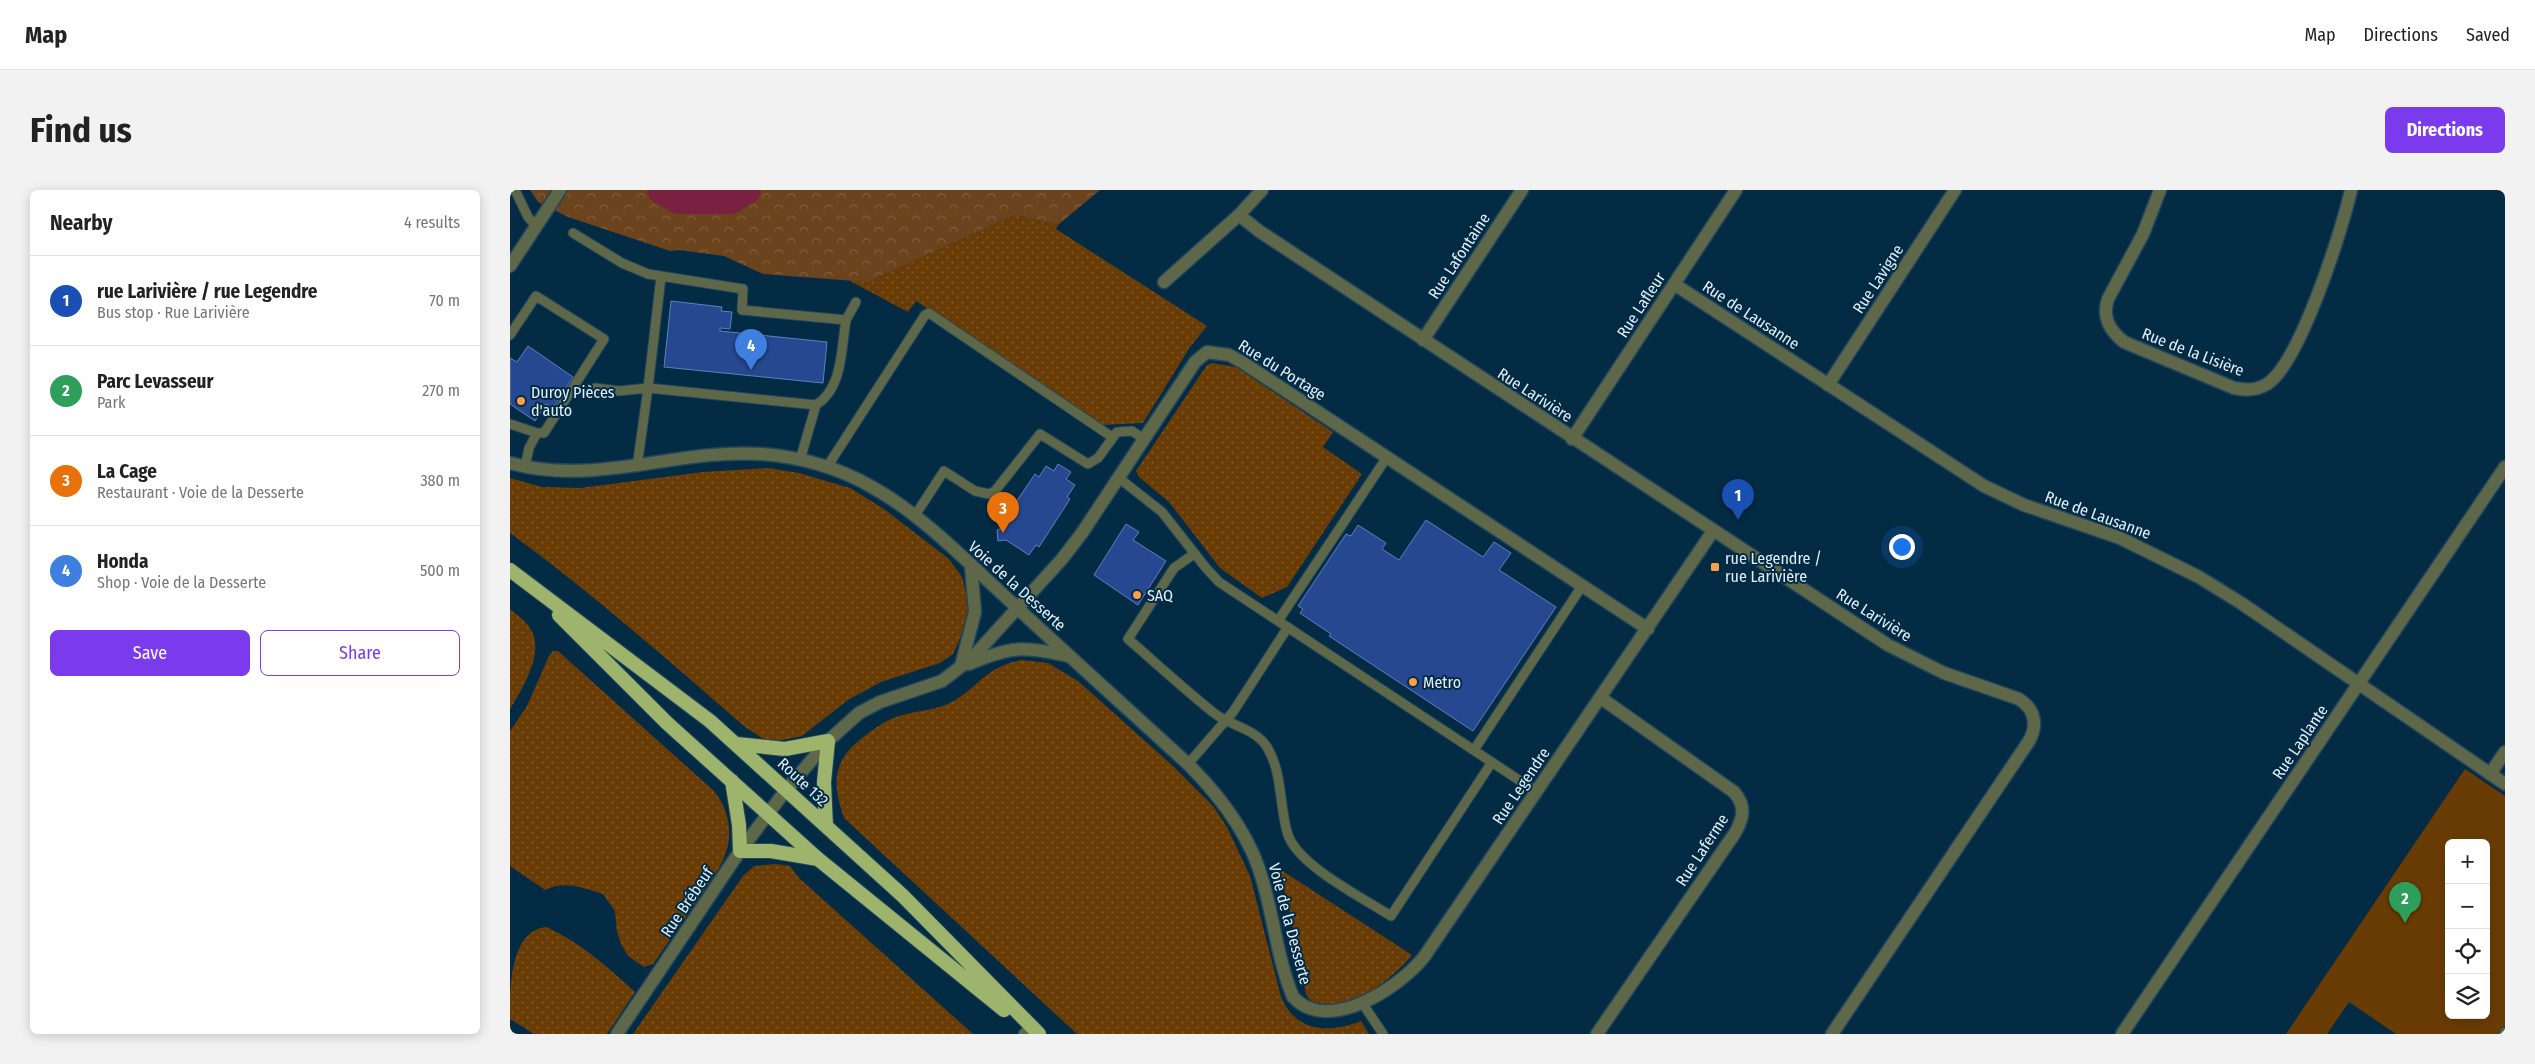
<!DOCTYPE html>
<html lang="en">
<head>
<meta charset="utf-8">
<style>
	body { margin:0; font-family:"Fira Sans Condensed",sans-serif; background:#f2f2f2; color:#222 }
	.controls { position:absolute; right:15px; bottom:15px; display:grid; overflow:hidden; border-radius:8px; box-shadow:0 2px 12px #0003 }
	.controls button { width:45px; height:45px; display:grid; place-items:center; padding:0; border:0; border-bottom:1px solid #e0e0e0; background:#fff; color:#222; font:25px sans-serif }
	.you { position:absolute; left:1391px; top:356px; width:18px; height:18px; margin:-12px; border:4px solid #fff; border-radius:50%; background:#1a73e8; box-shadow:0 0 0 8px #1a73e833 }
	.badge { display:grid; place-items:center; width:32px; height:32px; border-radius:50%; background:#7c3aed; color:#fff; font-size:16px; font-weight:700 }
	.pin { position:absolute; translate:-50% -41px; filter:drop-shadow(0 1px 2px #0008) }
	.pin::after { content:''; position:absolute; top:26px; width:18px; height:15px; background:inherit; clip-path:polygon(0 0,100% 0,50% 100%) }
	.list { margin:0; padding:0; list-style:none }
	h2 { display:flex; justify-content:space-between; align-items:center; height:65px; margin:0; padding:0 20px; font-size:21px }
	h2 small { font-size:16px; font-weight:400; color:#767676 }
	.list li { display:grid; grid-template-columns:32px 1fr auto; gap:15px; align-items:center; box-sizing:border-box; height:90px; padding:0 20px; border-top:1px solid #e0e0e0 }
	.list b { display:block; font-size:19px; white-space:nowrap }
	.list p { margin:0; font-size:16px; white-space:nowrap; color:#767676 }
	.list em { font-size:16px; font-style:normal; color:#767676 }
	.actions { display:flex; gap:10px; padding:15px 20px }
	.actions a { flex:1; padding:11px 0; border:1px solid #7c3aed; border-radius:8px; text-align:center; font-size:18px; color:#7c3aed }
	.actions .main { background:#7c3aed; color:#fff }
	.icon { flex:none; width:28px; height:28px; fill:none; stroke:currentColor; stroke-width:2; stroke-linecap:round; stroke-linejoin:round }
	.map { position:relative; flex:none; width:1995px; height:844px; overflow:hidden; border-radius:8px }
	header { display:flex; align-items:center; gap:30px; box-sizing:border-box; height:70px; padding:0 25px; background:#fff; border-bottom:1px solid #e0e0e0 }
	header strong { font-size:24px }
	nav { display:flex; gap:28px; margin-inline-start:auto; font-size:18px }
	.intro { display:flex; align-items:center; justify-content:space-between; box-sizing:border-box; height:120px; padding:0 30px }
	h1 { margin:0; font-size:35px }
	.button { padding:12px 22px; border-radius:8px; background:#7c3aed; color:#fff; font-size:18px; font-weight:700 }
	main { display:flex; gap:30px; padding:0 30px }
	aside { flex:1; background:#fff; border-radius:8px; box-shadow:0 2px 12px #0003 }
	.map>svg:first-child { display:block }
	.grass { fill:url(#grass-dots) }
	.forest { fill:url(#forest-crowns) }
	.green { fill:#6a3c05; fill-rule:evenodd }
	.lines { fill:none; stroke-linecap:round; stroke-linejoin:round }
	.river { stroke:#7a2041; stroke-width:28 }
	.building { fill:#254890; stroke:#5e80c0 }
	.service-casing { stroke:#22465d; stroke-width:11 }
	.minor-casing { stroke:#22465d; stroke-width:15 }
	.tertiary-casing { stroke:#22465d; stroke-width:15 }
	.trunk-casing { stroke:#22465d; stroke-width:16 }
	.service { stroke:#5e6849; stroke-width:9 }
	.minor { stroke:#5e6849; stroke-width:12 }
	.tertiary { stroke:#5e6849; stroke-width:12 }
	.trunk { stroke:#9eb46c; stroke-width:14 }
	.poi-dot { fill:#f8a14a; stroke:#032b44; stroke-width:2 }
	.labels { text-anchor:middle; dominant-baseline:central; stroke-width:4; stroke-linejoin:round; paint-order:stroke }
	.street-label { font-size:16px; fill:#e1effa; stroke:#032b44 }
	.poi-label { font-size:16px; fill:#e1effa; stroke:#032b44; text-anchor:start }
</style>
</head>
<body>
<header>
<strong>Map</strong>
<nav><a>Map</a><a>Directions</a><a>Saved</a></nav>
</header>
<div class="intro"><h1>Find us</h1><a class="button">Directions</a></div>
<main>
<aside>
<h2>Nearby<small>4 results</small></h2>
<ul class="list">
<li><span class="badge" style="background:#1a4fb4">1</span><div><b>rue Larivière / rue Legendre</b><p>Bus stop · Rue Larivière</p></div><em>70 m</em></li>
<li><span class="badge" style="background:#2e9e5b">2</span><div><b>Parc Levasseur</b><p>Park</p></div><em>270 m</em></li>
<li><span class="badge" style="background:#e8710a">3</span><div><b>La Cage</b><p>Restaurant · Voie de la Desserte</p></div><em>380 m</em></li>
<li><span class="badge" style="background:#3f7fe0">4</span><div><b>Honda</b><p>Shop · Voie de la Desserte</p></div><em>500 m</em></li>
</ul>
<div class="actions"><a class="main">Save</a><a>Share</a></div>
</aside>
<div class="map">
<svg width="1995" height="844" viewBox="0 0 1995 844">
	<defs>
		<pattern id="grass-dots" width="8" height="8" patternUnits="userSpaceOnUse" patternTransform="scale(1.25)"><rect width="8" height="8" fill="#6a3c05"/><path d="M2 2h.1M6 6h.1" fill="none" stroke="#7f582a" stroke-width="1.8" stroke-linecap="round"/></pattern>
		<pattern id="forest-crowns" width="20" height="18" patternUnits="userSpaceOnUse" patternTransform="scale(1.25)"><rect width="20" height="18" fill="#6b431d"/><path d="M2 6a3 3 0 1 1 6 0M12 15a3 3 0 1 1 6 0" fill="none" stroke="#805e3f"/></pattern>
	</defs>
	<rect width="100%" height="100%" fill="#032b44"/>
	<path class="grass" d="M505 25 548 35 546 39 697 136 680 157 633 233 592 235 406 111 398 122 338 90 358 92Z
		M702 173 726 177 823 242 813 257 852 284 777 397 752 408 710 378 659 312 629 287 626 281 697 175Z
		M258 278 289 283 340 298 374 319 439 369 452 387 460 418 449 451 443 464 430 473 371 492 338 510 292 546 268 551 255 550 235 537C158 470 82 403 0 343V288L32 297 70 298 193 282Z
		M0 419C7 425 15 430 20 438 36 461 12 499 0 519Z
		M43 461H48L204 601C218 618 223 642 216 662 212 676 201 689 193 702 176 726 160 750 143 774L134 777 118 766 111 754 107 742 105 721 93 704C73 698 55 690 35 700L0 676V541L17 516 39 466Z
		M512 470 538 473 568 491 663 576 703 616 717 637 740 686 771 807C786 842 818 844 851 831L859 844H567L334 628C321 591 323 569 356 545 365 538 375 531 386 527 403 521 421 521 438 514 469 499 473 477 512 470Z
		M266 674 280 676 289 688 463 844H123L233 686 244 676Z
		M768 678 902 765C885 787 817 844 796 804L778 713Z
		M36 737C70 752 98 777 125 802L97 844H24L0 829C0 797 0 741 36 737Z"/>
	<path class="forest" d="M20 0H590L548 35 505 25 358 92 253 84 214 66 169 60 160 61 58 27 28 12Z"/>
	<path class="green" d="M1955 579 1995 606V844H1886L1839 812 1817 844H1776ZM1939 653H1976V825H1939Z"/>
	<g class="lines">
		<path class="river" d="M151 0 169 10H220L237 0"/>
	</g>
	<path class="building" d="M161 111 212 117 211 121 222 122 220 139 210 138V141L317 152 313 193 154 177Z
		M18 156 63 187 43 218 36 214 25 231 0 214V168L7 172Z
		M548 274 561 282 556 289 565 295 557 307 560 309 529 357 526 355 519 365 496 350 488 351 487 340 497 336 492 333 525 284 529 287 536 276 544 281Z
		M916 330 973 367 984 352 1001 363 989 380 1046 417 963 541 819 446 821 444 790 423 793 419 788 416 836 344 841 346 848 335 876 353 872 359 889 370Z
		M616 334 629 342 623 350 656 371 628 415 584 385Z"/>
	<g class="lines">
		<defs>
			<path id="service" d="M5 0 18 27 26 36
				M63 43 112 73 138 84 233 99 232 120 336 130C331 159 333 198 306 215
				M336 130 346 112
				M0 145 26 106 94 149 34 243H27
				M85 198 109 201 138 198 151 87
				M0 234 27 243 19 258 15 277
				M127 277 138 198 306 215 290 270
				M317 277 415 125 419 123 602 247
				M609 288 652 322 696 378 709 392 1027 602
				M404 327 434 281 465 301 479 304 485 301 530 244 578 274 588 268 607 242 622 241 634 249
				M684 364 664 378 618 449C646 473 674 499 704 523 720 536 745 538 757 557 773 583 769 617 778 645 789 676 853 708 881 726L982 572
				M768 431 877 267
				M964 560 1072 396
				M678 574 723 522 778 437
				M855 817 873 844
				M513 844 521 836
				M1994 844 1995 842"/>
			<path id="minor" d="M1650 0 1633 44 1598 109C1592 127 1599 140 1614 152L1724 198C1735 200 1746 201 1757 194 1790 173 1832 40 1841 0
				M729 25 749 41 1378 455 1434 483 1509 509C1525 519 1528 535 1519 551L1322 844
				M0 76 50 0
				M654 92 729 25 752 0
				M1164 94 1474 296 1514 315 1610 348 1689 387 1731 413 1995 594
				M913 150 1012 0
				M1318 195 1445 0
				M1062 249 1226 0
				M0 273C86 297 167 258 252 264 290 267 329 278 362 297 414 326 458 373 502 413 560 467 619 520 678 574 711 607 741 646 753 692 764 730 768 771 783 807 817 844 887 800 914 767L1203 341
				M459 474C501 456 514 456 558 466
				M451 476 465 422 461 376
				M1980 584 1995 562
				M276 600 318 551 349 523 370 512 432 491 462 468 552 369 572 343 685 172 697 162 719 165 732 172 1138 439
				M1087 844 1225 643C1234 627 1236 616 1224 602L1091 508
				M1612 844 1995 277"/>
			<path id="tertiary" d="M107 844 230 661 276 600"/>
			<path id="trunk" d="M0 380 200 531 393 706 529 844
				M49 425 157 533 308 669 494 820
				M227 554 275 559 318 551 314 592 316 636
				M222 591 229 635 230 661H261L308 669"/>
		</defs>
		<use href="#service" class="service-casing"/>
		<use href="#minor" class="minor-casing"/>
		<use href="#tertiary" class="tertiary-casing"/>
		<use href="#trunk" class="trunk-casing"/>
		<use href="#service" class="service"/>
		<use href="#minor" class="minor"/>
		<use href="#tertiary" class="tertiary"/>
		<use href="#trunk" class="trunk"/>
	</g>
	<g class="poi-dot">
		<circle cx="11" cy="211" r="5"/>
		<rect x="1200" y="372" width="10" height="10" rx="2.5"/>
		<circle cx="627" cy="405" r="5"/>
		<circle cx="903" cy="492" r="5"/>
	</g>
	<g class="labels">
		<g class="street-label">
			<text transform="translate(949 66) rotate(-57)">Rue Lafontaine</text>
			<text transform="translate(1368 89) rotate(-57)">Rue Lavigne</text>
			<text transform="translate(1131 115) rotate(-57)">Rue Lafleur</text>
			<text transform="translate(1241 125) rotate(33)">Rue de Lausanne</text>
			<text transform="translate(1683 162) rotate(21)">Rue de la Lisière</text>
			<text transform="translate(772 180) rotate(32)">Rue du Portage</text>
			<text transform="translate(1025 205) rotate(33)">Rue Larivière</text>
			<text transform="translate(1588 325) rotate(20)">Rue de Lausanne</text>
			<text transform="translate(507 396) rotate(42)">Voie de la Desserte</text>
			<text transform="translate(1364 425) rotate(32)">Rue Larivière</text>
			<text transform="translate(1790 552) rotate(-56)">Rue Laplante</text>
			<text transform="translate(293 592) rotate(43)">Route 132</text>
			<text transform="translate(1011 596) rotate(-56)">Rue Legendre</text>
			<text transform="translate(1192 660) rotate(-57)">Rue Laferme</text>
			<text transform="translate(177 712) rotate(-56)">Rue Brébeuf</text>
			<text transform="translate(780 734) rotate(75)">Voie de la Desserte</text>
		</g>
		<g class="poi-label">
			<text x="21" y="202">Duroy Pièces<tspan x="21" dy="18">d'auto</tspan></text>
			<text x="1215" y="368">rue Legendre /<tspan x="1215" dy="18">rue Larivière</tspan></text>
			<text x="637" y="405">SAQ</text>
			<text x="913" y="492">Metro</text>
		</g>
	</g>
</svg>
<div class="controls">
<button>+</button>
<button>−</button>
<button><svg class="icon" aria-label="locate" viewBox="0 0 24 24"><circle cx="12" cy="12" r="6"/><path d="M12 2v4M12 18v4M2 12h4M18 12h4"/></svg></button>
<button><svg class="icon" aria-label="layers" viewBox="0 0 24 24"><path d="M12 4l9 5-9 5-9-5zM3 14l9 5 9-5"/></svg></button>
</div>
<div class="you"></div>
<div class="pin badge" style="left:1228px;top:330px;background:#1a4fb4">1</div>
<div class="pin badge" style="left:1895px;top:733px;background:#2e9e5b">2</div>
<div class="pin badge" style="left:493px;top:343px;background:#e8710a">3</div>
<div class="pin badge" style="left:241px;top:180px;background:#3f7fe0">4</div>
</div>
</main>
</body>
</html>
